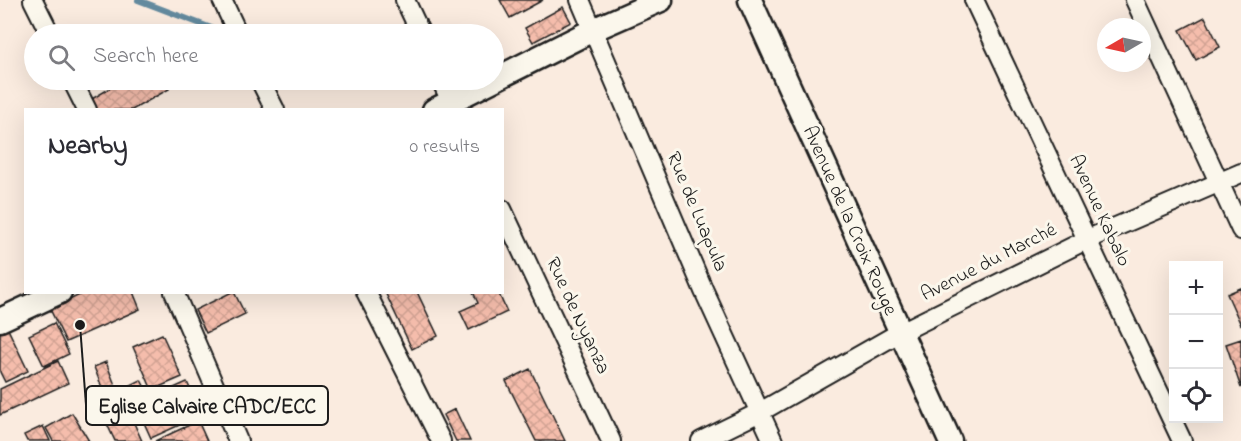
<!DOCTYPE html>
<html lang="en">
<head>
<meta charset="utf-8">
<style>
	body { margin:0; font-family:"Indie Flower",sans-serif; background:#f7f7f7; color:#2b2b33 }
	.controls { position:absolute; right:18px; bottom:18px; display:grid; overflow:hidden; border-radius:0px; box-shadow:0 6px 24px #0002 }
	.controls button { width:54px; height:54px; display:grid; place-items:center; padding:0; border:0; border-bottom:2px solid #e1e1e2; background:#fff; color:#2b2b33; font:30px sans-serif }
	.compass { position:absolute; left:1097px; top:18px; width:54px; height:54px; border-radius:50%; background:#fff; box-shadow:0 6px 24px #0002; rotate:261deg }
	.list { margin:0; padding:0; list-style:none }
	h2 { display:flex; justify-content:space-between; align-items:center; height:78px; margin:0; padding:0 24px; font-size:26px }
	h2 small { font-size:20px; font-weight:400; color:#7c7c81 }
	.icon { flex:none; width:33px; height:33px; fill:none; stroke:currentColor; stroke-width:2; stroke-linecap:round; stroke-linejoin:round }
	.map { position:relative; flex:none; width:1241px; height:441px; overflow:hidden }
	.search { position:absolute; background:#fff; box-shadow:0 6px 24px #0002; left:24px; top:24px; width:480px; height:66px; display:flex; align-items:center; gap:15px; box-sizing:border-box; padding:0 21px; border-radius:33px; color:#7c7c81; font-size:22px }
	.panel { position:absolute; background:#fff; box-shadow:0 6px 24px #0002; left:24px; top:108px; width:480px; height:186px; border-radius:0px }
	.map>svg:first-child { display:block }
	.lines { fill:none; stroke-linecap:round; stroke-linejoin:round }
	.stream { stroke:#638a9e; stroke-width:6 }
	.building { fill:url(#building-cross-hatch); stroke:#1c1c1c; stroke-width:1.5 }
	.minor-casing { stroke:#1c1c1c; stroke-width:22 }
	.tertiary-casing { stroke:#1c1c1c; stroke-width:27 }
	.minor { stroke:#fbf7ec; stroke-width:18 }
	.tertiary { stroke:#fbf7ec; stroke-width:22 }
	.labels { text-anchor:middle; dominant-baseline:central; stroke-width:6; stroke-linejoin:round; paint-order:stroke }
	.street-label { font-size:20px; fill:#1c1c1c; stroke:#fbf7ec }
	.leader { fill:none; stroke:#1c1c1c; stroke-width:2 }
	.callout-dot { fill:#1c1c1c; stroke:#fbf7ec; stroke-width:2 }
	.callout { fill:#fbf7ec; stroke:#1c1c1c; stroke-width:2 }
	.callout-label { font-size:21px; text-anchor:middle; font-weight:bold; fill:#1c1c1c }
</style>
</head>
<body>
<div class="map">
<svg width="1241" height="441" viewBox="0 0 1241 441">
	<defs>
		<pattern id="building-cross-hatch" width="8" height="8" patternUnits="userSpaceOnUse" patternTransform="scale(1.5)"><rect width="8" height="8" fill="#f5bdac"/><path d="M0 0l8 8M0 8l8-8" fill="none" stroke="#d1a293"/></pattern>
	</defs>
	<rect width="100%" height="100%" fill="#faebdf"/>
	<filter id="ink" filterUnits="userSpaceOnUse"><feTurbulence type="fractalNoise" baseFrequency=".0167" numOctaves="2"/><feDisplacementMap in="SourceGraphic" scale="12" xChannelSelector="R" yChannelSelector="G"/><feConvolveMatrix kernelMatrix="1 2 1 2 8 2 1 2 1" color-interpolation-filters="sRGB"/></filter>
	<g filter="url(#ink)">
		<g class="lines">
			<path class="stream" d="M138 0 227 34"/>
		</g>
		<path class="building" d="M500 0H543L510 18Z
			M563 7 571 22 533 42 525 28Z
			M1205 17 1220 47 1196 60 1180 30Z
			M124 80H163L169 89 132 110H95L90 100Z
			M1241 288V325L1227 294Z
			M86 292H133L140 309 66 342 50 309Z
			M232 292H234L245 314 206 333 195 310Z
			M385 292H417L438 336 412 349Z
			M473 292H498L507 312 469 330 460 311 478 303Z
			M54 323 69 354 44 366 29 335Z
			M8 329 28 371 5 382 0 372V333Z
			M162 334 182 377 152 390 133 347Z
			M1241 339V388L1226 344Z
			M58 361 68 383 0 415V389Z
			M106 362 115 385 103 390 94 367Z
			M530 369 565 441H536L506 381Z
			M141 380 150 397 115 414 107 397Z
			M187 382 202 415 151 438 136 405Z
			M455 409 470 441H456L443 415Z
			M129 412 142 441H115L106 422Z
			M72 413 89 441H53L46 428Z
			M198 421 207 441H155Z
			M43 426 50 441H27L24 435Z"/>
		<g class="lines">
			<defs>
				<path id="minor" d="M33 0 50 34
					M222 0 238 34
					M405 0 421 34
					M580 0 704 291 773 441
					M974 0 1182 441
					M1135 0 1241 230
					M72 80 87 110
					M260 80 275 110
					M441 80 455 110
					M502 209 611 441
					M174 292 238 441
					M366 292 441 441
					M701 441 760 412 899 333 1088 239 1241 173"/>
				<path id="tertiary" d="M750 0 950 441
					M434 110 595 29 661 0
					M0 320 60 292"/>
			</defs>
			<use href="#minor" class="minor-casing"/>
			<use href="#tertiary" class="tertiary-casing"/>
			<use href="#minor" class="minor"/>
			<use href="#tertiary" class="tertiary"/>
		</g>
	</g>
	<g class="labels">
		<g class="street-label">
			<text transform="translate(1099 211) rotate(65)">Avenue Kabalo</text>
			<text transform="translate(696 212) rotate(67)">Rue de Luapula</text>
			<text transform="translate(849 221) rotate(66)">Avenue de la Croix Rouge</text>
			<text transform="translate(989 263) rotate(-27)">Avenue du Marché</text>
			<text transform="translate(577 316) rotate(65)">Rue de Nyanza</text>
		</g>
	</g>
	<path class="leader" d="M80 325L86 405"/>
	<circle class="callout-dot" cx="80" cy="325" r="6"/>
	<rect class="callout" x="86" y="386" width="242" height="39" rx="6"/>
	<g class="callout-label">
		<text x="207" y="413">Eglise Calvaire CADC/ECC</text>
	</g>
</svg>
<div class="controls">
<button>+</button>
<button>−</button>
<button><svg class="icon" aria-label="locate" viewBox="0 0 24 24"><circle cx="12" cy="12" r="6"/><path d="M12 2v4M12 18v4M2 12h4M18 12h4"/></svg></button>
</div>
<svg class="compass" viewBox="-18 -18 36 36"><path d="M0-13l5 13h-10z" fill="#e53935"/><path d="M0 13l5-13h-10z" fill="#7c7c81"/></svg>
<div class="search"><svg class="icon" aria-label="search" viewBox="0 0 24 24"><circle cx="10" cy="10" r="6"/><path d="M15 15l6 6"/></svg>Search here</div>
<section class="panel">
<h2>Nearby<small>0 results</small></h2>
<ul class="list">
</ul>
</section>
</div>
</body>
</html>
